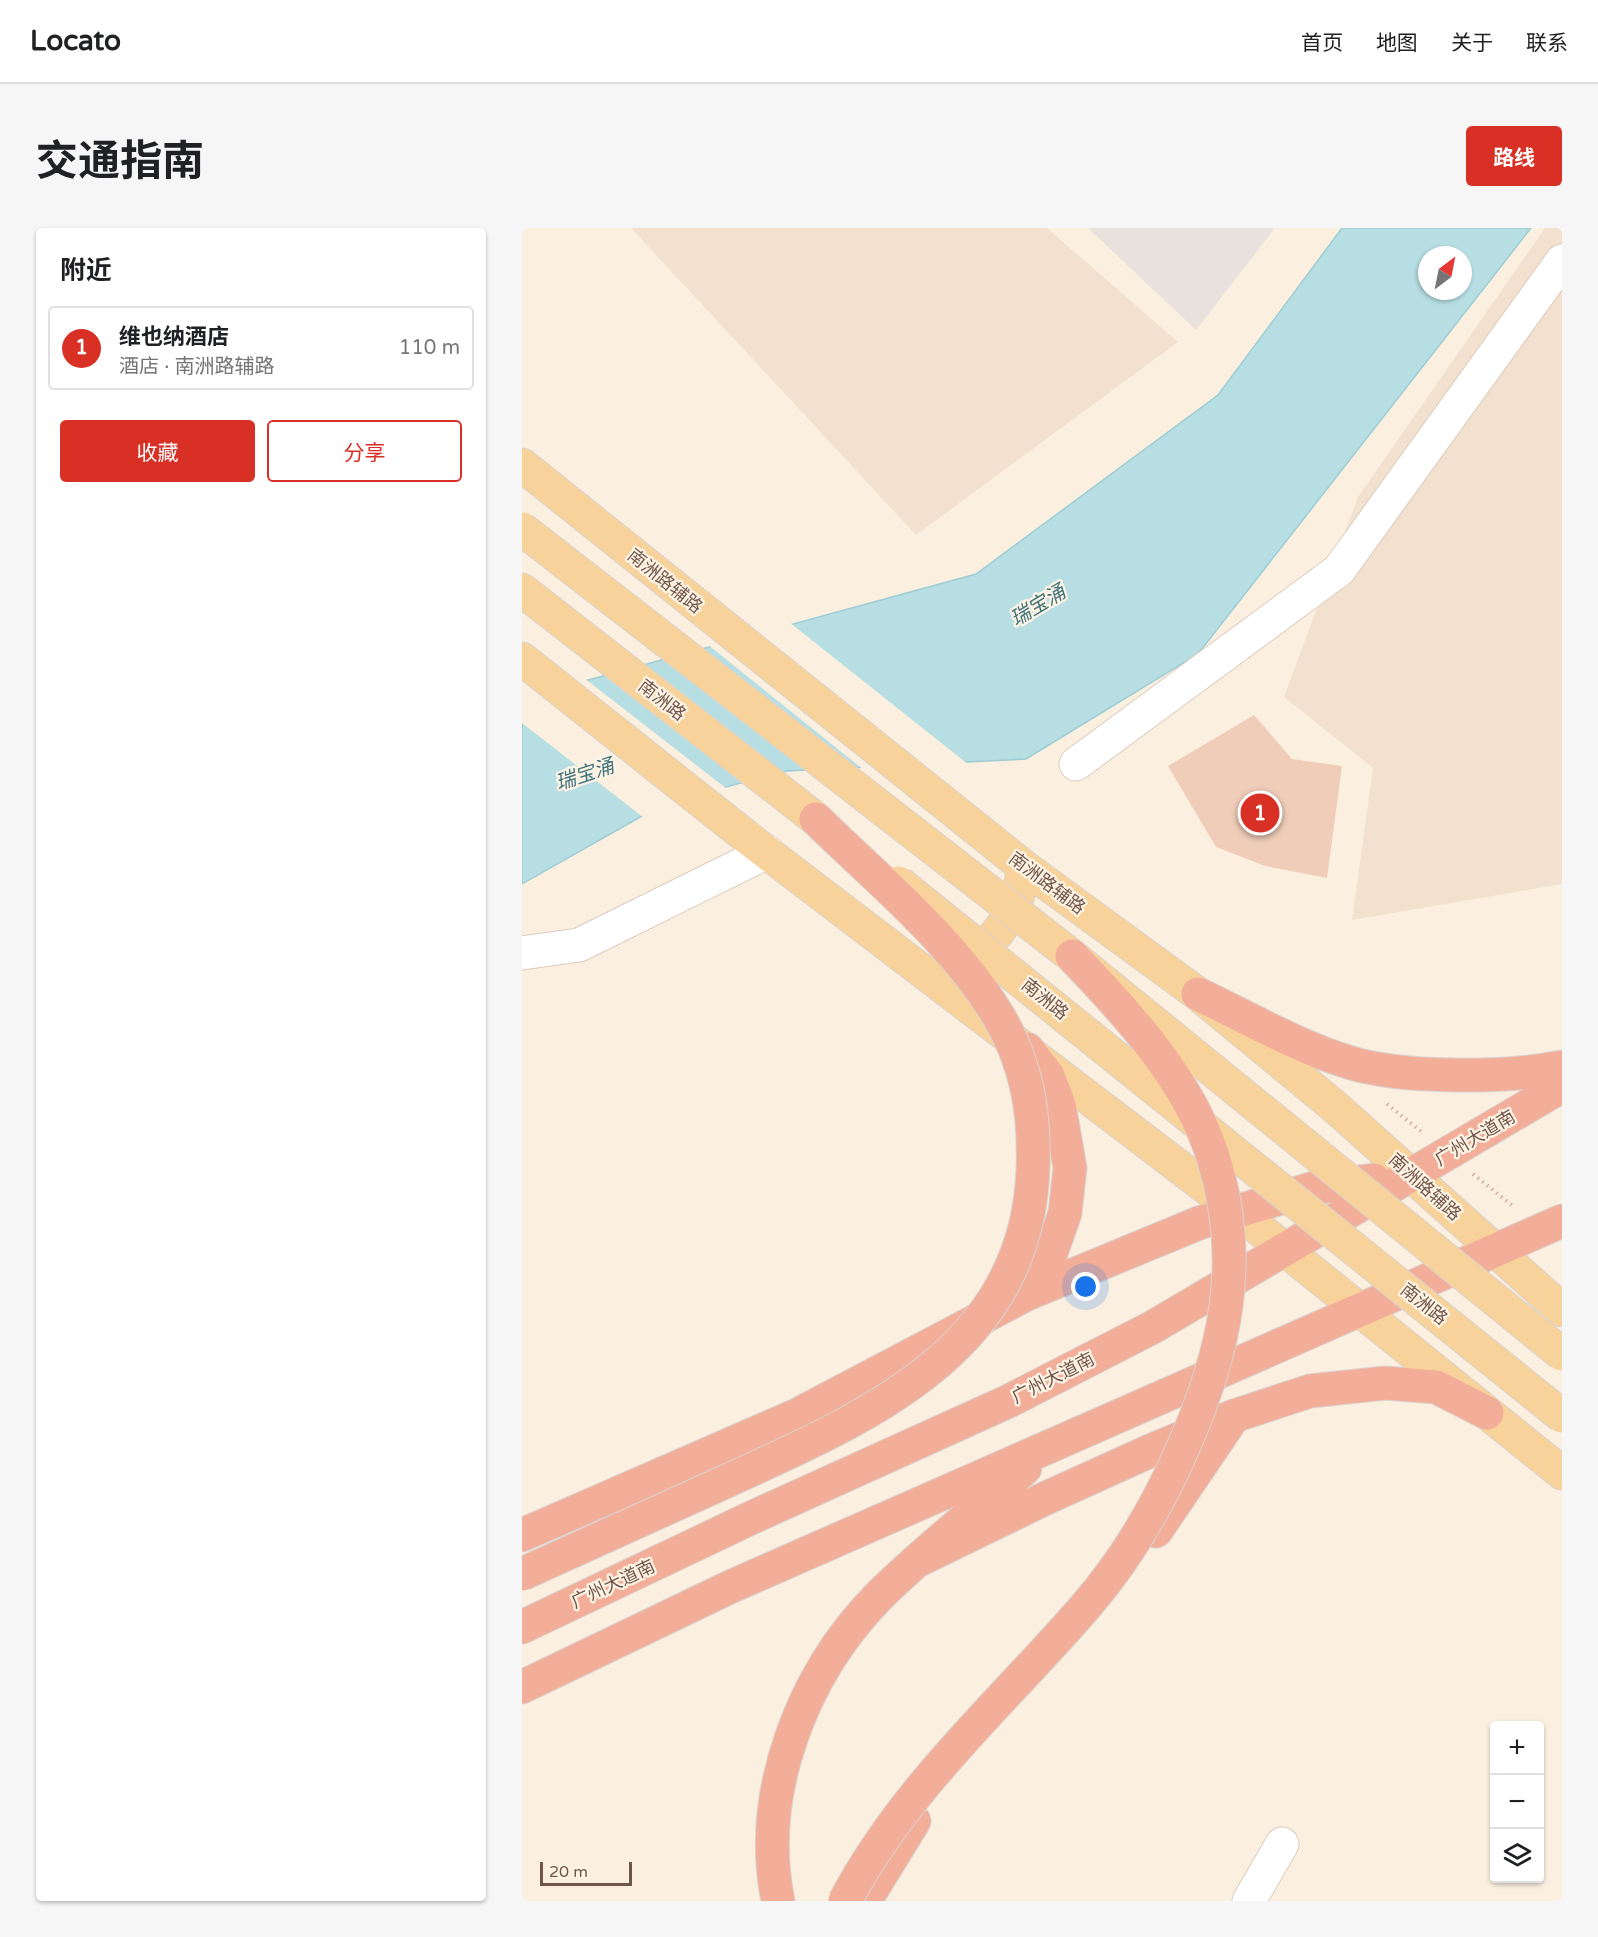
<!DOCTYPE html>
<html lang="zh">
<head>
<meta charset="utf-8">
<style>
	body { margin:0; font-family:"Varela Round","Noto Sans SC",sans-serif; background:#f6f6f6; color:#202124 }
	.controls { position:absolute; right:18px; bottom:18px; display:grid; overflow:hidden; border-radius:6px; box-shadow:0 2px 4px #0004 }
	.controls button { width:54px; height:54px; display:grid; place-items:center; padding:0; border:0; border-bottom:2px solid #e0e0e0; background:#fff; color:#202124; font:30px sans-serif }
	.compass { position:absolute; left:896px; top:18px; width:54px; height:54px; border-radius:50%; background:#fff; box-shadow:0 2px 4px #0004; rotate:32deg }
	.scale { position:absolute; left:18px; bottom:15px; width:92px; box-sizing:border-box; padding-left:6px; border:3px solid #705649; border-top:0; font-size:16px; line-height:21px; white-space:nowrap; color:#705649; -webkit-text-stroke:4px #fef4e6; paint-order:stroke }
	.you { position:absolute; left:564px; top:1059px; width:21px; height:21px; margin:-15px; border:4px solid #fff; border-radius:50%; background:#1a73e8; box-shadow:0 0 0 9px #1a73e833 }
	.badge { display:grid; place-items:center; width:39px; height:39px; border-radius:50%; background:#d93025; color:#fff; font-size:20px; font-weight:700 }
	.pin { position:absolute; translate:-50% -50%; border:3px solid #fff; box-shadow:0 2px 6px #0006 }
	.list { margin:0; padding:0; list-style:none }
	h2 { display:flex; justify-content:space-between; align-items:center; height:78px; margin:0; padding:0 24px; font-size:26px }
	h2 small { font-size:20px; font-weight:400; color:#757577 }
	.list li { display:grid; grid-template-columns:39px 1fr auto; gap:18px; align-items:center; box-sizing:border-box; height:84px; margin:0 12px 12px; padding:0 12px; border:2px solid #e0e0e0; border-radius:6px }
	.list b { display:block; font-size:22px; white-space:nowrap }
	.list p { margin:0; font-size:20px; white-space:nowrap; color:#757577 }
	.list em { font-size:20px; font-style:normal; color:#757577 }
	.actions { display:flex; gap:12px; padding:18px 24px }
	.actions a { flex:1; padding:14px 0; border:2px solid #d93025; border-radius:6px; text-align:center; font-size:21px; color:#d93025 }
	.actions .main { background:#d93025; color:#fff }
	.icon { flex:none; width:33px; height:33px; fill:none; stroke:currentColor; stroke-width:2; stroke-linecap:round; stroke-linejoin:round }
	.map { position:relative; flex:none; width:1040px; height:1673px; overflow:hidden; border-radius:6px }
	header { display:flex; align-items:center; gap:36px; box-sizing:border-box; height:84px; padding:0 30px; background:#fff; border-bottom:2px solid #e0e0e0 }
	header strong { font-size:28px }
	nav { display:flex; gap:33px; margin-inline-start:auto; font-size:21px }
	.intro { display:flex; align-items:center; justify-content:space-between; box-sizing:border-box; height:144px; padding:0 36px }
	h1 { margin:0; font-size:42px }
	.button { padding:15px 27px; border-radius:6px; background:#d93025; color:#fff; font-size:21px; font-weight:700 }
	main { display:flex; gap:36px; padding:0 36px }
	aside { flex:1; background:#fff; border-radius:6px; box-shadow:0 2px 4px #0004 }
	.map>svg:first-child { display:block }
	.residential { fill:#f2e1cf }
	.industrial { fill:#e9e2dc }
	.water { fill:#b6dee3; stroke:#9dcdd4; stroke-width:1.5; fill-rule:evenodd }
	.pier { fill:#fbf0e0 }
	.building { fill:#efcdb9 }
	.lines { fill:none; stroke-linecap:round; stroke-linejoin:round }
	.minor-casing { stroke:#deccbd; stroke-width:35 }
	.major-casing { stroke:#dad3d0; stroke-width:35 }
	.highway-casing { stroke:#dad3d0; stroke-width:35 }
	.path { stroke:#d3b09d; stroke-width:4; stroke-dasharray:1.5 4.5; stroke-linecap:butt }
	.minor { stroke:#fff; stroke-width:33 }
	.major { stroke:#f7d29b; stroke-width:33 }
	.highway { stroke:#f3ae99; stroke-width:33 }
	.major-bridge-casing { stroke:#dad3d0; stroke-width:35; stroke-linecap:butt }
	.highway-bridge-casing { stroke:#dad3d0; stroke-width:35; stroke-linecap:butt }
	.major-bridge { stroke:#f7d29b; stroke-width:33 }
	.highway-bridge { stroke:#f3ae99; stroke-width:33 }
	.labels { text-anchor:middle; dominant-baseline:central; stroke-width:4.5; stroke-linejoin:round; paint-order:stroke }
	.street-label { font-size:18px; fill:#705649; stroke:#fef4e6 }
	.water-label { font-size:20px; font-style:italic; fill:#41747c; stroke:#fef4e6 }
</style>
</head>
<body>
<header>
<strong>Locato</strong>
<nav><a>首页</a><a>地图</a><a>关于</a><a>联系</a></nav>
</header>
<div class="intro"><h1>交通指南</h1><a class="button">路线</a></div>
<main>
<aside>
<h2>附近<small></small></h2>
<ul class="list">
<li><span class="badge">1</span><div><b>维也纳酒店</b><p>酒店 · 南洲路辅路</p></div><em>110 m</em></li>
</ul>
<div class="actions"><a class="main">收藏</a><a>分享</a></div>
</aside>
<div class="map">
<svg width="1040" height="1673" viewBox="0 0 1040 1673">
	<rect width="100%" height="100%" fill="#fbf0e0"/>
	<path class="residential" d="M109 0H525L656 114 394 307Z
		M1023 0H1040V656L830 692 851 540 762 469 836 269Z"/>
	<path class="industrial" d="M566 0H753L674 102Z"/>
	<path class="water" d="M820 0H1009L676 426 504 531 265 543 143 575 0 656V470L454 346 696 167ZM905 27H941V63H905Z"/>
	<path class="pier" d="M267 394 447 537 342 542 185 416Z
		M62 450 205 561 144 577 122 590 0 495V467Z"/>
	<path class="building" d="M732 487 770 531 820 538 805 650 743 638 694 619 646 538Z"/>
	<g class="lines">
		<defs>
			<path id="minor" d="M554 536 817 342 1040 33
				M0 725 57 717 245 624
				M727 1673 760 1616"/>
			<path id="major" d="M0 237 501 638 676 766 812 878 1040 1082
				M0 362 294 591
				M0 431 231 614 715 983 1040 1245
				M435 736C473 720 500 677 501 638"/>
			<path id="highway" d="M676 766C725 789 774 818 826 834 879 851 986 850 1040 839
				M505 821 526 848 537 877 548 940 543 985 527 1031 505 1066
				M634 1303 712 1188
				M0 1307 275 1187 505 1066 677 995 792 960 852 952
				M395 1333 522 1271 628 1223 712 1188 788 1163 863 1155 914 1159 965 1185
				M0 1399 231 1289 487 1173 631 1099 1040 858
				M0 1459 208 1359 1040 993
				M256 1673C234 1565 280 1447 356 1369 402 1323 454 1283 503 1240
				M343 1673 392 1593"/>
		</defs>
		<use href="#minor" class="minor-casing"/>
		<use href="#major" class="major-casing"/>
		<use href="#highway" class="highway-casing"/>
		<path class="path" d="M865 876 901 905
			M951 946 992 979"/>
		<use href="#minor" class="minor"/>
		<use href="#major" class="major"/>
		<use href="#highway" class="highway"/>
		<defs>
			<path id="major-bridge" d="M0 301 550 728 1040 1126
				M377 655 1040 1188"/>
			<path id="highway-bridge" d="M0 1346C68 1315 136 1284 205 1253 347 1188 505 1122 511 940 513 886 505 836 477 789 432 713 357 653 294 591
				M323 1673C383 1559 480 1475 563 1379 604 1332 635 1279 660 1222 703 1125 724 1034 691 929 667 852 605 785 550 728"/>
		</defs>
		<use href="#major-bridge" class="major-bridge-casing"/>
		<use href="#highway-bridge" class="highway-bridge-casing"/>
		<use href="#major-bridge" class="major-bridge"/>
		<use href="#highway-bridge" class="highway-bridge"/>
	</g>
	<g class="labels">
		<g class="street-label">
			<text transform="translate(143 353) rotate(39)">南洲路辅路</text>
			<text transform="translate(140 472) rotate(38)">南洲路</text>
			<text transform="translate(525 655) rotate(37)">南洲路辅路</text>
			<text transform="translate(523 771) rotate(39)">南洲路</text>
			<text transform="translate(953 910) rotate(-31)">广州大道南</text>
			<text transform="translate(903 959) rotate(42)">南洲路辅路</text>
			<text transform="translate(902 1076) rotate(39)">南洲路</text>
			<text transform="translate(531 1150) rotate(-27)">广州大道南</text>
			<text transform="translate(91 1356) rotate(-25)">广州大道南</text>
		</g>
		<g class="water-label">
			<text transform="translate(516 378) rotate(-31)">瑞宝涌</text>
			<text transform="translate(63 547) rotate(-18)">瑞宝涌</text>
		</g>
	</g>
</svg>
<div class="controls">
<button>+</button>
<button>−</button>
<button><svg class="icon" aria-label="layers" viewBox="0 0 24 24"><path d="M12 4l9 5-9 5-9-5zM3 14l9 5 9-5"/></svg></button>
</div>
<svg class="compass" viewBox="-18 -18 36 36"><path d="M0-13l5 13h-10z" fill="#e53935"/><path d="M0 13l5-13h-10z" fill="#757577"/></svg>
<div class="scale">20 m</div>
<div class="you"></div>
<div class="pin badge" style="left:738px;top:585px">1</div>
</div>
</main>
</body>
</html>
